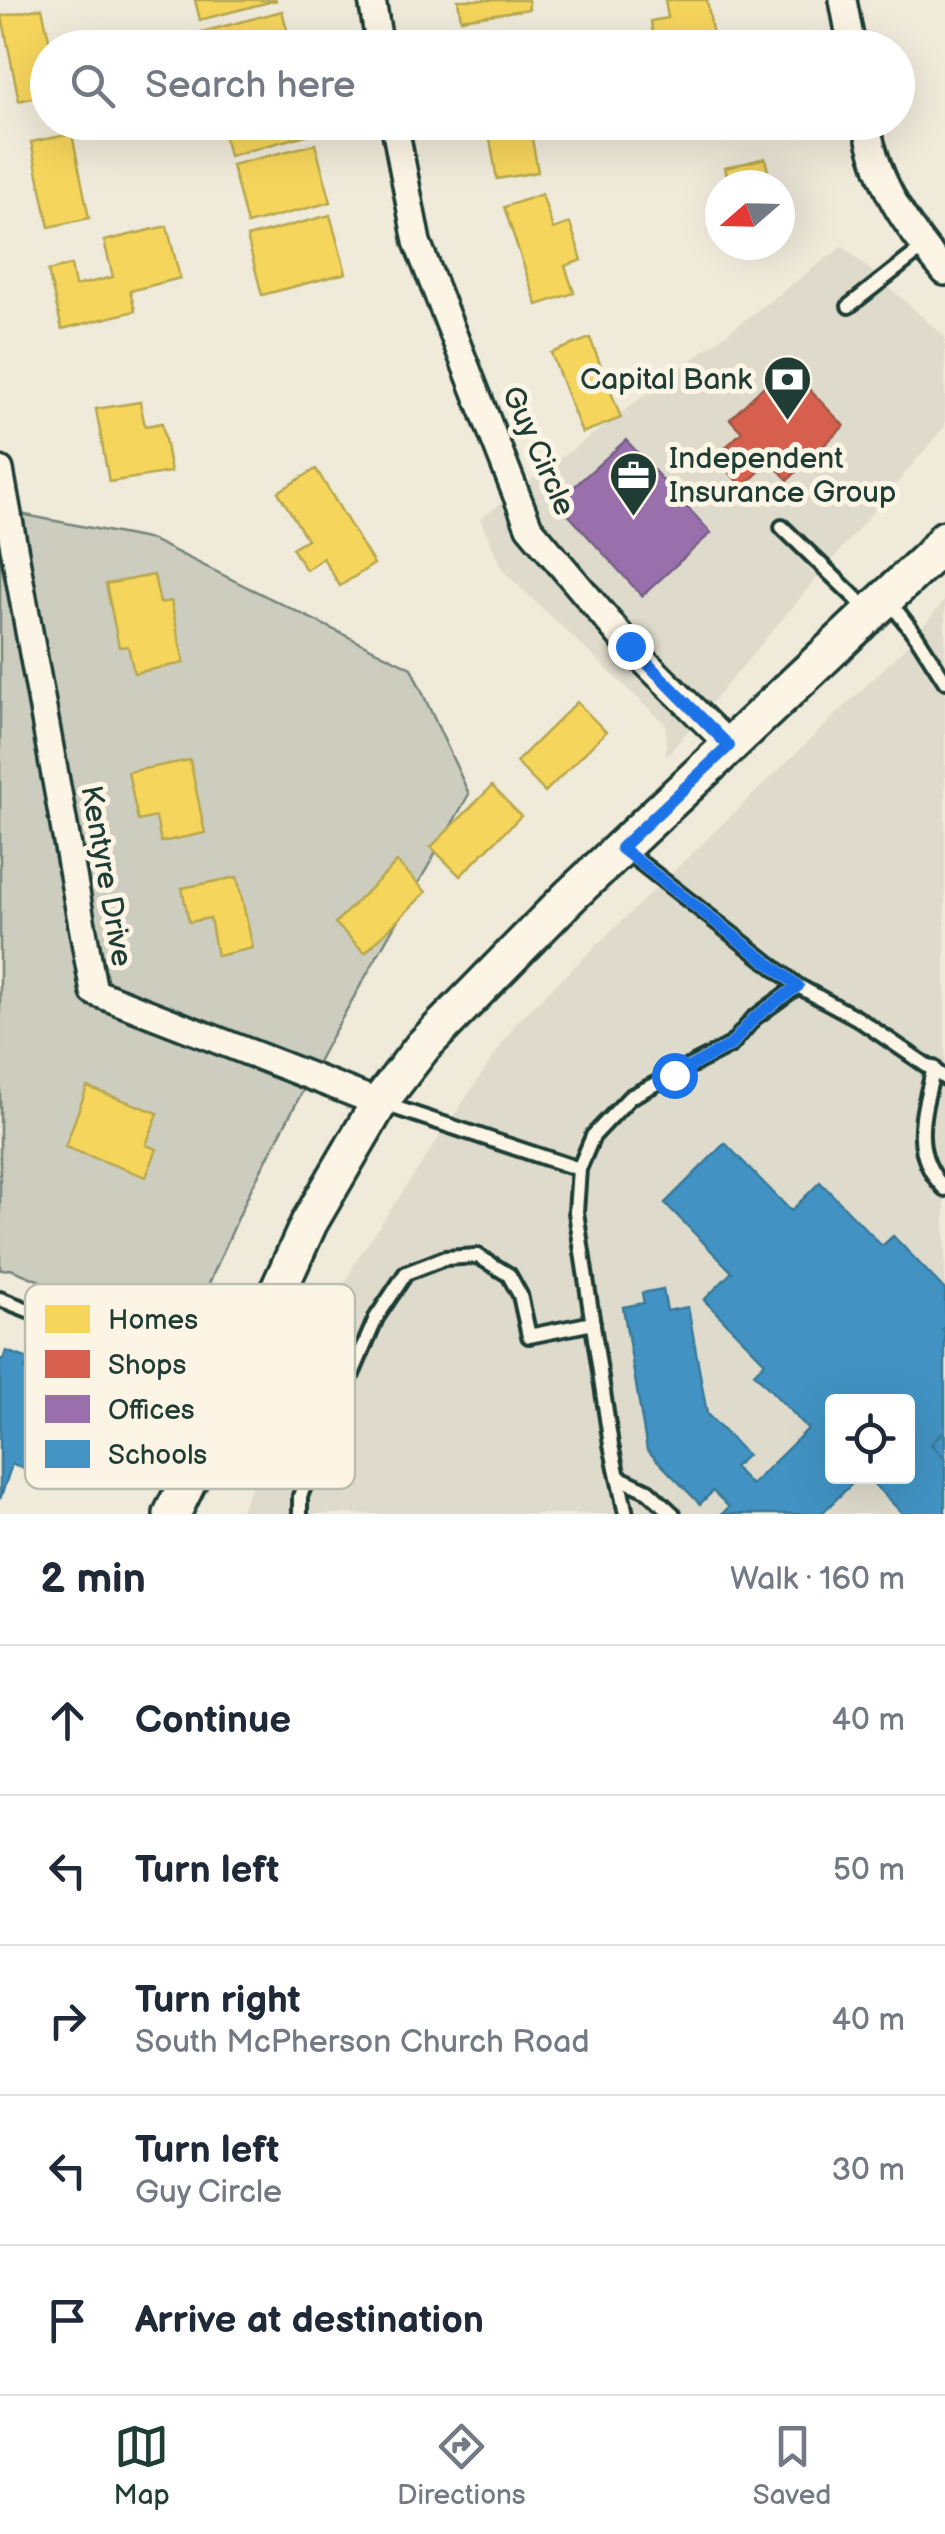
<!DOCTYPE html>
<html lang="en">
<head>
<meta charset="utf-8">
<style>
	body { margin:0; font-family:"Balsamiq Sans",sans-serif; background:#f6f6f7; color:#1f2937 }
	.controls { position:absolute; right:30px; bottom:30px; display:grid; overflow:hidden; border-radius:10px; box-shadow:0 10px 40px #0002 }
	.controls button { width:90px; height:90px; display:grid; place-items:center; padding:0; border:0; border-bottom:2px solid #e0e1e3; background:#fff; color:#1f2937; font:50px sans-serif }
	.compass { position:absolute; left:705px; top:170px; width:90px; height:90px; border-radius:50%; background:#fff; box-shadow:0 10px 40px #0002; rotate:250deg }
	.stop { position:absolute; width:30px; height:30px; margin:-22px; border:8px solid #1a73e8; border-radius:50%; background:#fff }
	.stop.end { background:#1a73e8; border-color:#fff; box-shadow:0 2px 10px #0008 }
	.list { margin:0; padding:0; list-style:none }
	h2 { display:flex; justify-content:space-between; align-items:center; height:130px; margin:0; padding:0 40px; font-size:42px }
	h2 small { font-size:32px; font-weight:400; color:#747a83 }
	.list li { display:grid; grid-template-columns:65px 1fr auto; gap:30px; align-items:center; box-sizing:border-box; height:150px; padding:0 40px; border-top:2px solid #e0e1e3 }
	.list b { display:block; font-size:38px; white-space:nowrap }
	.list p { margin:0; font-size:32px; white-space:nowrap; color:#747a83 }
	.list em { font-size:32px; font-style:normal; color:#747a83 }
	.icon { flex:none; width:55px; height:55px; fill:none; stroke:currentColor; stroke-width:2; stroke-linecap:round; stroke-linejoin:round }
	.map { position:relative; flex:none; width:945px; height:1514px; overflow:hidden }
	.search { position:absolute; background:#fff; box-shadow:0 10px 40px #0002; left:30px; right:30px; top:30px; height:110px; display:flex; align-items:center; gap:25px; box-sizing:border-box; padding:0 35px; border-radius:55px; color:#747a83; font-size:38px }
	.sheet { height:880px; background:#fff }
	nav { display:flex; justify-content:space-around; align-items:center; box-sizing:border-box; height:140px; border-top:2px solid #e0e1e3; background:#fff; font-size:28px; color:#747a83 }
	nav a { display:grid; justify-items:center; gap:5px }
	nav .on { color:#1f3d34 }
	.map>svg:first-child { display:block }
	.built { fill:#dedbcc; fill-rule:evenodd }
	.green { fill:#cccdbf; stroke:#76857a; stroke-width:2.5 }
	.homes { fill:#f6d55c; stroke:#b6a750; stroke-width:2.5 }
	.shops { fill:#d6604d; stroke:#9f5646; stroke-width:2.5 }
	.offices { fill:#9970ab; stroke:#746187; stroke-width:2.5 }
	.schools { fill:#4393c3; stroke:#387998; stroke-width:2.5 }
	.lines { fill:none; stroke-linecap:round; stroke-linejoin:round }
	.lane-casing { stroke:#1f3d34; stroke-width:20 }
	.street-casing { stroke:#1f3d34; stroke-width:32 }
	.secondary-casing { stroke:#1f3d34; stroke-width:42 }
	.lane { stroke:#fcf5e5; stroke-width:12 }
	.street { stroke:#fcf5e5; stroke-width:25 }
	.secondary { stroke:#fcf5e5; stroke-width:35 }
	.route { stroke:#1a73e8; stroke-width:12 }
	.labels { text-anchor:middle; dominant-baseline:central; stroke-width:10; stroke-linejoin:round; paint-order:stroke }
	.poi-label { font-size:30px; fill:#1f3d34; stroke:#fcf5e5; text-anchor:end }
	.street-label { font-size:30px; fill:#1f3d34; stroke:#fcf5e5 }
	.key { fill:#fcf5e5; stroke:#babeb0; stroke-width:2.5 }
	.key-label { font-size:28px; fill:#1f3d34 }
</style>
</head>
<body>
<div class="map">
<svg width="945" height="1514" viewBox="0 0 945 1514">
	<rect width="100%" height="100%" fill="#efeada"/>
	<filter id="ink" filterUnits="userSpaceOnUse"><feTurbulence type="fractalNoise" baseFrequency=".01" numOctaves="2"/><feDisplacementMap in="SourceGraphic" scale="20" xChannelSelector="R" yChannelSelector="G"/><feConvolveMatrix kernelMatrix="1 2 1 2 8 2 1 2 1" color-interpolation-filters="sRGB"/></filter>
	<g filter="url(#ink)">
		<path class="built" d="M843 246 945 337V426L666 757V725L504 572 480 519Z
			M945 600V1514H239L354 1264 517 1022 901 652ZM832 1402H908V1476H832Z"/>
		<path class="green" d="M0 510 152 540 411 668 469 794 329 1041 250 1191 184 1340 11 1269 0 1270Z"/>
		<path class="homes" d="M195 0H277L200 20Z
			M458 0H528L529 9 461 19Z
			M665 0H707L715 48H655L651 21 668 18Z
			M42 8 51 48H48V94L19 101 2 16Z
			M282 11 292 48H202L198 33Z
			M221 122H310L313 133 229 156Z
			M487 122H529L538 172 497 179Z
			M72 134 89 218 49 227 31 142Z
			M315 144 331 202 247 224 232 165Z
			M765 158 771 185H729L725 168Z
			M542 194 553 229 570 223 582 260 565 266 574 293 537 305 504 207Z
			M330 215 346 273 262 295 247 237Z
			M167 226 180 278 130 291 135 311 62 329 48 271 71 265 75 286 113 277 104 241Z
			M590 338 621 418 582 433 551 353Z
			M140 402 145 426 162 423 171 472 109 482 96 409Z
			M316 469 374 564 340 586 323 558 306 570 292 548 307 539 278 492Z
			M154 575 160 603 171 601 184 663 134 673 128 646 119 647 106 584Z
			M577 702 606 732 545 792 516 762Z
			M190 760 205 833 161 842 156 817 138 821 128 772Z
			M492 786 521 816 460 876 431 847Z
			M397 862 426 892 365 953 335 923Z
			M237 877 253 948 217 956 210 918 189 922 182 888Z
			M87 1087 158 1113 146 1145 157 1149 146 1177 65 1147Z"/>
		<path class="shops" d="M786 365 844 426 788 480 770 461 743 487 715 457 742 432 730 419Z"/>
		<path class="offices" d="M626 440 711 533 642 596 557 502Z"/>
		<path class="schools" d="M725 1143 791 1211 820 1182 882 1246 893 1236 945 1290V1327L942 1330 945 1332V1430L931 1444 945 1459V1514H903L866 1476H908V1402H832V1476H860L821 1514H722L729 1507 713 1491 700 1504 647 1450 623 1307 644 1303 642 1293 663 1289 667 1311 688 1307 707 1414 747 1455 734 1467 751 1485 808 1429 754 1373 765 1362 704 1300 732 1272 665 1203Z
			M725 1143 791 1211 820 1182 882 1246 893 1236 945 1290V1327L942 1330 945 1332V1514H903L866 1476H908V1402H832V1476H860L821 1514H722L729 1507 713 1491 700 1504 647 1450 623 1307 644 1303 642 1293 663 1289 667 1311 688 1307 707 1414 747 1455 734 1467 751 1485 808 1429 754 1373 765 1362 704 1300 732 1272 665 1203Z
			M6 1351 29 1359 25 1369 47 1377 38 1403 60 1411 65 1396 82 1402 76 1420 91 1426 71 1485 12 1464 0 1499V1359L3 1360Z"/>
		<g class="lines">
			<defs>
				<path id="lane" d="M849 306 924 247
					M782 527 870 612
					M889 601 917 637 945 681
					M623 849 798 986 857 1018 945 1078
					M934 1068C923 1112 909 1153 945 1189
					M381 1103 579 1169
					M0 1299 230 1389
					M618 1477 648 1491 673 1514
					M300 1514V1496L376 1318 406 1273 445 1258 478 1256 509 1275 520 1295 529 1336 593 1323
					M626 1514 611 1445 576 1212 579 1169 593 1136 630 1097 731 1045 754 1018 798 986"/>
				<path id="street" d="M372 0 380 48
					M843 0 852 48
					M394 122 417 242 529 527 630 647 729 745
					M866 122C879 188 903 222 945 272
					M0 470 94 992 379 1103"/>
				<path id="secondary" d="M172 1514 233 1390 309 1223 379 1103 423 1046 570 896 933 554 945 539"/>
			</defs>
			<use href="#lane" class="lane-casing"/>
			<use href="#street" class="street-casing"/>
			<use href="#secondary" class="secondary-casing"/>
			<use href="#lane" class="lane"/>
			<use href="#street" class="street"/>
			<use href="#secondary" class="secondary"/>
		</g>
	</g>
	<g class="lines" filter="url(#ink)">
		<path class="route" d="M630 646 729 746 621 848 798 986 754 1018 731 1045 674 1075"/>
	</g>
	<defs>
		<symbol id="bank-pin" viewBox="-11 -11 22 30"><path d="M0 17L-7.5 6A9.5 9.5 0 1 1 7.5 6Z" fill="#1f3d34" stroke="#fcf5e5"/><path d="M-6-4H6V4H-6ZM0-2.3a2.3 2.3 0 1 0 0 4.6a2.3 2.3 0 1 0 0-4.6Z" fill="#fff"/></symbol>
		<symbol id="office-pin" viewBox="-11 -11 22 30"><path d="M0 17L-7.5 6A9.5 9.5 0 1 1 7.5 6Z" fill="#1f3d34" stroke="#fcf5e5"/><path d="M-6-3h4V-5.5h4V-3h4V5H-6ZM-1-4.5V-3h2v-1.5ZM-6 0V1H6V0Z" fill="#fff"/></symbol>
	</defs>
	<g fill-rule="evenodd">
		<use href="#bank-pin" x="760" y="352" width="55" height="75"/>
		<use href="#office-pin" x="606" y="448" width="55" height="75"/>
	</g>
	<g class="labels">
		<g class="poi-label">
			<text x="752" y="380">Capital Bank</text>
			<text x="669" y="459" text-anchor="start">Independent<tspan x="669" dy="34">Insurance Group</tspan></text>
		</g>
		<g class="street-label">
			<text transform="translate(538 451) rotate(66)">Guy Circle</text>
			<text transform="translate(106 876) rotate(80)">Kentyre Drive</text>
		</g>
	</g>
	<rect x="25" y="1284" width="330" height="205" rx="15" class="key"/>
	<rect x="45" y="1305" width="45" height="28" fill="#f6d55c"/>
	<rect x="45" y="1350" width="45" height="28" fill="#d6604d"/>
	<rect x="45" y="1395" width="45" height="28" fill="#9970ab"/>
	<rect x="45" y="1440" width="45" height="28" fill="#4393c3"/>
	<g class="key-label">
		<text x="108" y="1329">Homes</text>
		<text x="108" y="1374">Shops</text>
		<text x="108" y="1419">Offices</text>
		<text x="108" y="1464">Schools</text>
	</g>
</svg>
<div class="controls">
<button><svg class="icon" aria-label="locate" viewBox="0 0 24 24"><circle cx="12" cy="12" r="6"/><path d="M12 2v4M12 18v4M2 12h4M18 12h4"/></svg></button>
</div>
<svg class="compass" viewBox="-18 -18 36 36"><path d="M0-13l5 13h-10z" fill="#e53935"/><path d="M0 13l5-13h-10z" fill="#747a83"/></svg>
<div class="stop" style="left:674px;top:1075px"></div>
<div class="stop end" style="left:630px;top:646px"></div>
<div class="search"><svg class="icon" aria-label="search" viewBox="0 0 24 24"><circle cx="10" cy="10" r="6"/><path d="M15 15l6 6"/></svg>Search here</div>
</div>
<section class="sheet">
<h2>2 min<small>Walk · 160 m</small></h2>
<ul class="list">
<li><svg class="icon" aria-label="ahead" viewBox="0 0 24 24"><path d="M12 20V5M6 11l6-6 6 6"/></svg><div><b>Continue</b></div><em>40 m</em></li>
<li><svg class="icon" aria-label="left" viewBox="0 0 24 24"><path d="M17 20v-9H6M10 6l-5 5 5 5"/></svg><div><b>Turn left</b></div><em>50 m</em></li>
<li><svg class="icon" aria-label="right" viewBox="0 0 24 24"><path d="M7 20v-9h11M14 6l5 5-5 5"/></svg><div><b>Turn right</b><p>South McPherson Church Road</p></div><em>40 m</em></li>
<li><svg class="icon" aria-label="left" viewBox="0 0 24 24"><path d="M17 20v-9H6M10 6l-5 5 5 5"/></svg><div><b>Turn left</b><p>Guy Circle</p></div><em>30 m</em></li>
<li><svg class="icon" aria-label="arrive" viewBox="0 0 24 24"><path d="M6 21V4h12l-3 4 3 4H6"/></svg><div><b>Arrive at destination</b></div></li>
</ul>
</section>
<nav>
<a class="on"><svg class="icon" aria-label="map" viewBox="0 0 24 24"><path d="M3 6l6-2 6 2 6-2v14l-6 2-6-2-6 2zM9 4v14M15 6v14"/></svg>Map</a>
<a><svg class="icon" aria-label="directions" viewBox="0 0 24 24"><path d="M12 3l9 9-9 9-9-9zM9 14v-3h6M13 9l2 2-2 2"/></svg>Directions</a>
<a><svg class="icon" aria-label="saved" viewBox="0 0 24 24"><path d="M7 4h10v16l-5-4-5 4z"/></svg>Saved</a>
</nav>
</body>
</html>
